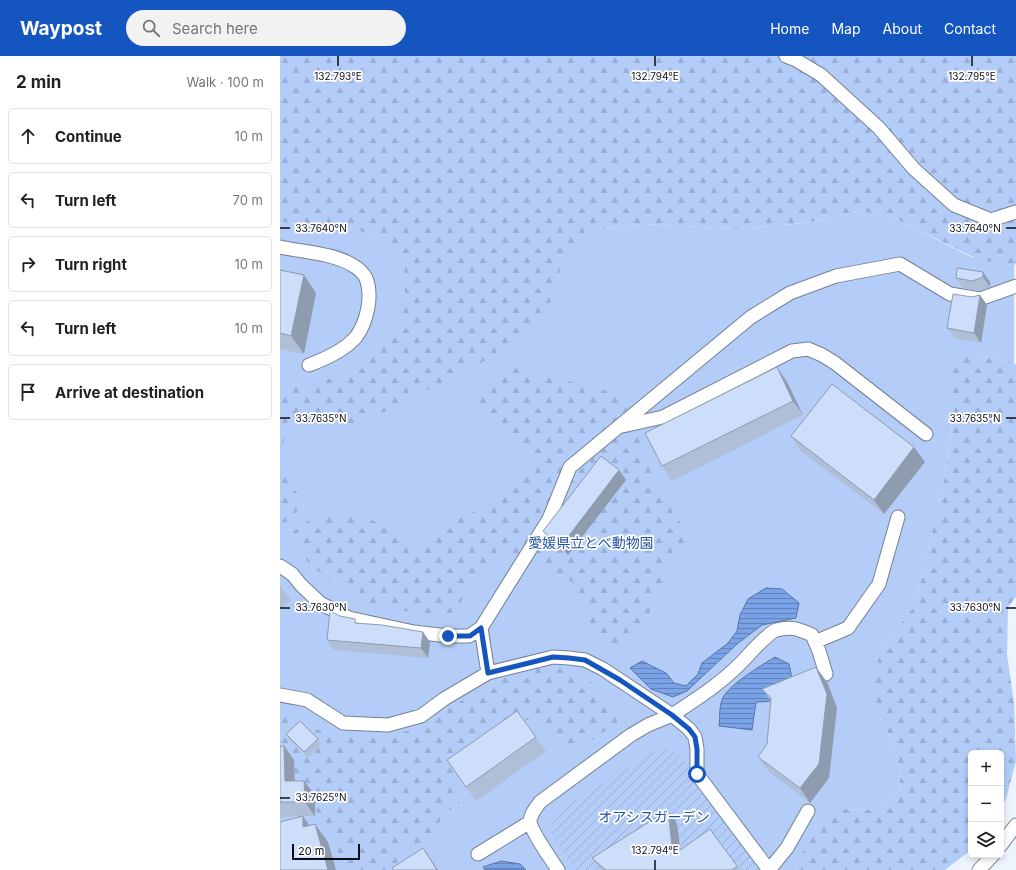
<!DOCTYPE html>
<html lang="en">
<head>
<meta charset="utf-8">
<style>
	body { margin:0; font-family:Inter,"Noto Sans JP",sans-serif; background:#f2f2f2; color:#202124 }
	.controls { position:absolute; right:12px; bottom:12px; display:grid; overflow:hidden; border-radius:6px; box-shadow:0 2px 6px #0003 }
	.controls button { width:36px; height:36px; display:grid; place-items:center; padding:0; border:0; border-bottom:1px solid #e0e0e0; background:#fff; color:#202124; font:20px sans-serif }
	.scale { position:absolute; left:12px; bottom:10px; width:68px; box-sizing:border-box; padding-left:4px; border:2px solid #0a0e16; border-top:0; font-size:11px; line-height:14px; white-space:nowrap; color:#0a0e16; -webkit-text-stroke:3px #fff; paint-order:stroke }
	.stop { position:absolute; width:12px; height:12px; margin:-9px; border:3px solid #1555c0; border-radius:50%; background:#fff }
	.stop.end { background:#1555c0; border-color:#fff; box-shadow:0 1px 4px #0008 }
	.list { margin:0; padding:0; list-style:none }
	h2 { display:flex; justify-content:space-between; align-items:center; height:52px; margin:0; padding:0 16px; font-size:17px }
	h2 small { font-size:13px; font-weight:400; color:#757577 }
	.list li { display:grid; grid-template-columns:26px 1fr auto; gap:12px; align-items:center; box-sizing:border-box; height:56px; margin:0 8px 8px; padding:0 8px; border:1px solid #e0e0e0; border-radius:6px }
	.list b { display:block; font-size:15px; white-space:nowrap }
	.list em { font-size:13px; font-style:normal; color:#757577 }
	.icon { flex:none; width:22px; height:22px; fill:none; stroke:currentColor; stroke-width:2; stroke-linecap:round; stroke-linejoin:round }
	.map { position:relative; flex:none; width:736px; height:814px; overflow:hidden }
	header { display:flex; align-items:center; gap:24px; box-sizing:border-box; height:56px; padding:0 20px; background:#1555c0; color:#fff }
	header strong { font-size:19px }
	nav { display:flex; gap:22px; margin-inline-start:auto; font-size:14px }
	.search { width:280px; height:36px; background:#f2f2f2; display:flex; align-items:center; gap:10px; box-sizing:border-box; padding:0 14px; border-radius:22px; color:#757577; font-size:15px }
	main { display:flex }
	aside { flex:1; background:#fff }
	.map>svg:first-child { display:block }
	.green { fill:#b3cdf8 }
	.forest { fill:url(#forest-firs) }
	.garden { fill:url(#garden-furrows) }
	.water { fill:url(#water-rules); stroke:#5876a8 }
	.lines { fill:none; stroke-linecap:round; stroke-linejoin:round }
	.service-casing { stroke:#748195; stroke-width:15 }
	.service { stroke:#fff; stroke-width:13 }
	.wall { fill:#afbfd7 }
	.shaded-wall { fill:#8f9baf }
	.building { fill:#ccdefa; stroke:#8f9baf }
	.route { stroke:#1555c0; stroke-width:5 }
	.ticks { fill:none; stroke:#0a0e16; stroke-width:1.5 }
	.labels { text-anchor:middle; dominant-baseline:central; stroke-width:3.5; stroke-linejoin:round; paint-order:stroke }
	.park-label { font-size:14px; fill:#2452a2; stroke:#fff }
	.ticks-label { font-size:10px; text-anchor:middle; fill:#0a0e16; stroke:#fff; stroke-width:3.5; stroke-linejoin:round; paint-order:stroke }
</style>
</head>
<body>
<header>
<strong>Waypost</strong>
<div class="search"><svg class="icon" aria-label="search" viewBox="0 0 24 24"><circle cx="10" cy="10" r="6"/><path d="M15 15l6 6"/></svg>Search here</div>
<nav><a>Home</a><a>Map</a><a>About</a><a>Contact</a></nav>
</header>
<main>
<aside>
<h2>2 min<small>Walk · 100 m</small></h2>
<ul class="list">
<li><svg class="icon" aria-label="ahead" viewBox="0 0 24 24"><path d="M12 20V5M6 11l6-6 6 6"/></svg><div><b>Continue</b></div><em>10 m</em></li>
<li><svg class="icon" aria-label="left" viewBox="0 0 24 24"><path d="M17 20v-9H6M10 6l-5 5 5 5"/></svg><div><b>Turn left</b></div><em>70 m</em></li>
<li><svg class="icon" aria-label="right" viewBox="0 0 24 24"><path d="M7 20v-9h11M14 6l5 5-5 5"/></svg><div><b>Turn right</b></div><em>10 m</em></li>
<li><svg class="icon" aria-label="left" viewBox="0 0 24 24"><path d="M17 20v-9H6M10 6l-5 5 5 5"/></svg><div><b>Turn left</b></div><em>10 m</em></li>
<li><svg class="icon" aria-label="arrive" viewBox="0 0 24 24"><path d="M6 21V4h12l-3 4 3 4H6"/></svg><div><b>Arrive at destination</b></div></li>
</ul>
</aside>
<div class="map">
<svg width="736" height="814" viewBox="0 0 736 814">
	<defs>
		<pattern id="forest-firs" width="22" height="20" patternUnits="userSpaceOnUse"><rect width="22" height="20" fill="#b3cdf8"/><path d="M5 1l3.5 6h-7zM16 11l3.5 6h-7z" fill="#99afd4"/></pattern>
		<pattern id="garden-furrows" width="10" height="10" patternUnits="userSpaceOnUse"><rect width="10" height="10" fill="#b3cdf8"/><path d="M-1 1l2-2M0 10L10 0M9 11l2-2" fill="none" stroke="#99afd4"/></pattern>
		<pattern id="water-rules" width="6" height="5" patternUnits="userSpaceOnUse"><rect width="6" height="5" fill="#7aa2e6"/><path d="M0 2.5h6" fill="none" stroke="#6282b9"/></pattern>
	</defs>
	<rect width="100%" height="100%" fill="#eef4fd"/>
	<path class="green" d="M582 155 618 164 691 201 734 209V307L695 298 673 305V361L664 425 635 549 603 591 598 658 613 688 621 716 619 734 605 750 588 754 565 753 517 806 515 814H0V166L75 174 102 181 317 174 361 168 458 173 525 167Z"/>
	<path class="forest" d="M0 0H736V208L734 209 699 204 618 164 582 155 525 167 458 173 361 168 317 174 288 195 275 226 266 263 212 301 88 364 62 371 46 362 23 363 8 372 2 392V418L20 440C17 454 17 466 0 467V333L30 330 67 316 104 288 115 272 125 241V216L120 200 102 181 75 174 0 166Z
		M695 298 734 307 736 309V541L728 551 727 599 734 647 736 705 726 743 721 752V697H691V794L665 814H515L517 806 532 778 550 758 565 753 588 754 605 750 619 734 621 716 613 688 598 658 591 623 603 591 635 549 664 425 673 361V304Z
		M231 311 343 339 367 405 383 440 411 482 388 513 361 578 336 599 314 575 292 526 254 506 218 500 170 559 91 552 31 510 9 478 35 460 79 457 138 489 162 471 201 452 253 403 198 346Z
		M272 609 310 624 339 665 308 687 284 692 260 659 229 671 175 714 169 724 186 760 166 752 148 791 127 784 115 814H63L54 782 43 764 14 727 0 705V651L3 650 31 672 78 683 138 673 181 645 226 620Z"/>
	<path class="garden" d="M383 690 401 701 482 814H296L272 782 274 758Z"/>
	<path class="water" d="M486 532 502 533 519 547 516 562 482 569 457 588 407 635 393 641 371 633 350 612 362 605 386 617 394 627 406 630 418 618 422 607 448 587 457 575 460 559 468 543Z
		M495 601 509 608 513 628C500 643 496 646 476 646L472 674 439 670C440 662 439 652 442 644 445 631 483 608 495 601Z
		M221 805 240 808 246 814H205L203 811Z"/>
	<g class="lines">
		<defs>
			<path id="service" d="M506 0 516 4 541 19 599 72 634 113 674 149 711 164 736 156
				M0 191C23 196 54 197 74 210 78 212 84 218 86 222 93 240 87 266 76 281 65 294 45 303 29 309
				M338 371 383 361 512 295 528 293 542 299 555 307 646 378
				M0 510 12 518 21 529 40 547 69 562 134 576 168 580H189L201 572 269 463 290 411 471 261 510 237 556 220 620 208 670 238 700 243 736 230
				M201 572 208 617
				M535 586 568 572 599 528 618 461
				M0 639 27 644 63 667 108 669 141 660 164 643 208 617 273 601 289 602 305 604 323 613 392 659
				M528 755 507 792 489 814 417 718V693L415 681 409 673 392 659C420 641 449 622 471 596 476 591 490 576 496 574 512 570 518 573 532 579L539 595 546 618
				M721 789 736 769
				M198 798 250 766
				M278 814C271 803 252 777 250 766 250 758 256 752 260 746L351 679 368 669 392 659
				M699 814 713 799"/>
		</defs>
		<use href="#service" class="service-casing"/>
		<use href="#service" class="service"/>
	</g>
	<path class="wall" d="M0 214 24 219 36 237 24 298 0 293Z
		M703 216 710 226V231L699 235 683 232 676 222Z
		M700 239 707 249 701 287 674 282 667 272 692 241Z
		M507 326 523 359 392 425 382 410Z
		M511 380 645 406 604 458 521 395Z
		M346 424 288 499 270 485 263 475Z
		M0 529 11 544 0 553Z
		M60 560 78 567 150 586 148 602 54 594 47 584Z
		M547 626 557 652 549 722 530 747 488 715 478 701 487 688 491 645 482 633Z
		M237 655 266 695 196 745 167 704Z
		M6 678 38 683 41 688 28 701 9 683Z
		M0 690H4L14 704 15 725H24L35 739V760H23L29 769 48 786 56 814H0L20 760 0 761Z
		M388 754 397 768 400 794 430 773 460 814H321L312 802Z"/>
	<path class="shaded-wall" d="M703 216 710 226V231L703 221Z
		M24 219 36 237 24 298 11 280Z
		M700 239 707 249 701 287 694 277Z
		M497 311 507 326 523 359 513 345Z
		M634 391 645 406 604 458 594 444Z
		M339 414 346 424 288 499 281 490Z
		M143 576 150 586 148 602 141 592Z
		M536 611 547 626 557 652 549 722 530 747 520 732Z
		M4 690 14 704 15 740 5 725Z
		M24 725 35 739V760L25 746Z
		M388 754 397 768 403 813 393 799Z
		M23 760 35 778 23 771Z
		M35 768 48 786 56 814H48Z
		M143 792 158 814H157Z"/>
	<path class="building" d="M677 212 703 216V221L692 225 676 222Z
		M0 214 24 219 11 280 0 277Z
		M673 238 692 241 700 239 694 277 667 272Z
		M497 311 513 345 382 410 365 377Z
		M552 328 634 391 594 444 511 380Z
		M321 400 339 414 281 490 263 475Z
		M50 555 60 560 75 563V567L102 569 143 576 141 592 47 584Z
		M536 611 547 638 539 708 520 732 478 701 487 688 491 642 482 633Z
		M237 655 256 681 186 731 167 704Z
		M20 665 38 683 24 696 6 678Z
		M0 690H4L5 725H24L25 746H0Z
		M388 754 393 799 430 773 457 810 452 814H326L312 802Z
		M23 760V771L35 768 48 814H0V766Z
		M143 792 157 814H113L112 812Z"/>
	<g class="lines">
		<path class="route" d="M168 580H190L201 572 208 617 273 601 289 602 305 604 340 624 392 659 409 673 415 681 417 693V718"/>
	</g>
	<path class="ticks" d="M58 0V10M375 0V10M692 0V10M0 172H10M726 172H736M0 362H10M726 362H736M0 552H10M726 552H736M0 742H10M375 804V814"/>
	<g class="labels">
		<g class="park-label">
			<text x="311" y="486">愛媛県立とべ動物園</text>
			<text x="374" y="760">オアシスガーデン</text>
		</g>
	</g>
	<g class="ticks-label">
		<text x="58" y="24">132.793°E</text>
		<text x="375" y="24">132.794°E</text>
		<text x="692" y="24">132.795°E</text>
		<text x="41" y="176">33.7640°N</text>
		<text x="695" y="176">33.7640°N</text>
		<text x="41" y="366">33.7635°N</text>
		<text x="695" y="366">33.7635°N</text>
		<text x="41" y="555">33.7630°N</text>
		<text x="695" y="555">33.7630°N</text>
		<text x="41" y="745">33.7625°N</text>
		<text x="375" y="798">132.794°E</text>
	</g>
</svg>
<div class="controls">
<button>+</button>
<button>−</button>
<button><svg class="icon" aria-label="layers" viewBox="0 0 24 24"><path d="M12 4l9 5-9 5-9-5zM3 14l9 5 9-5"/></svg></button>
</div>
<div class="scale">20 m</div>
<div class="stop" style="left:417px;top:718px"></div>
<div class="stop end" style="left:168px;top:580px"></div>
</div>
</main>
</body>
</html>
